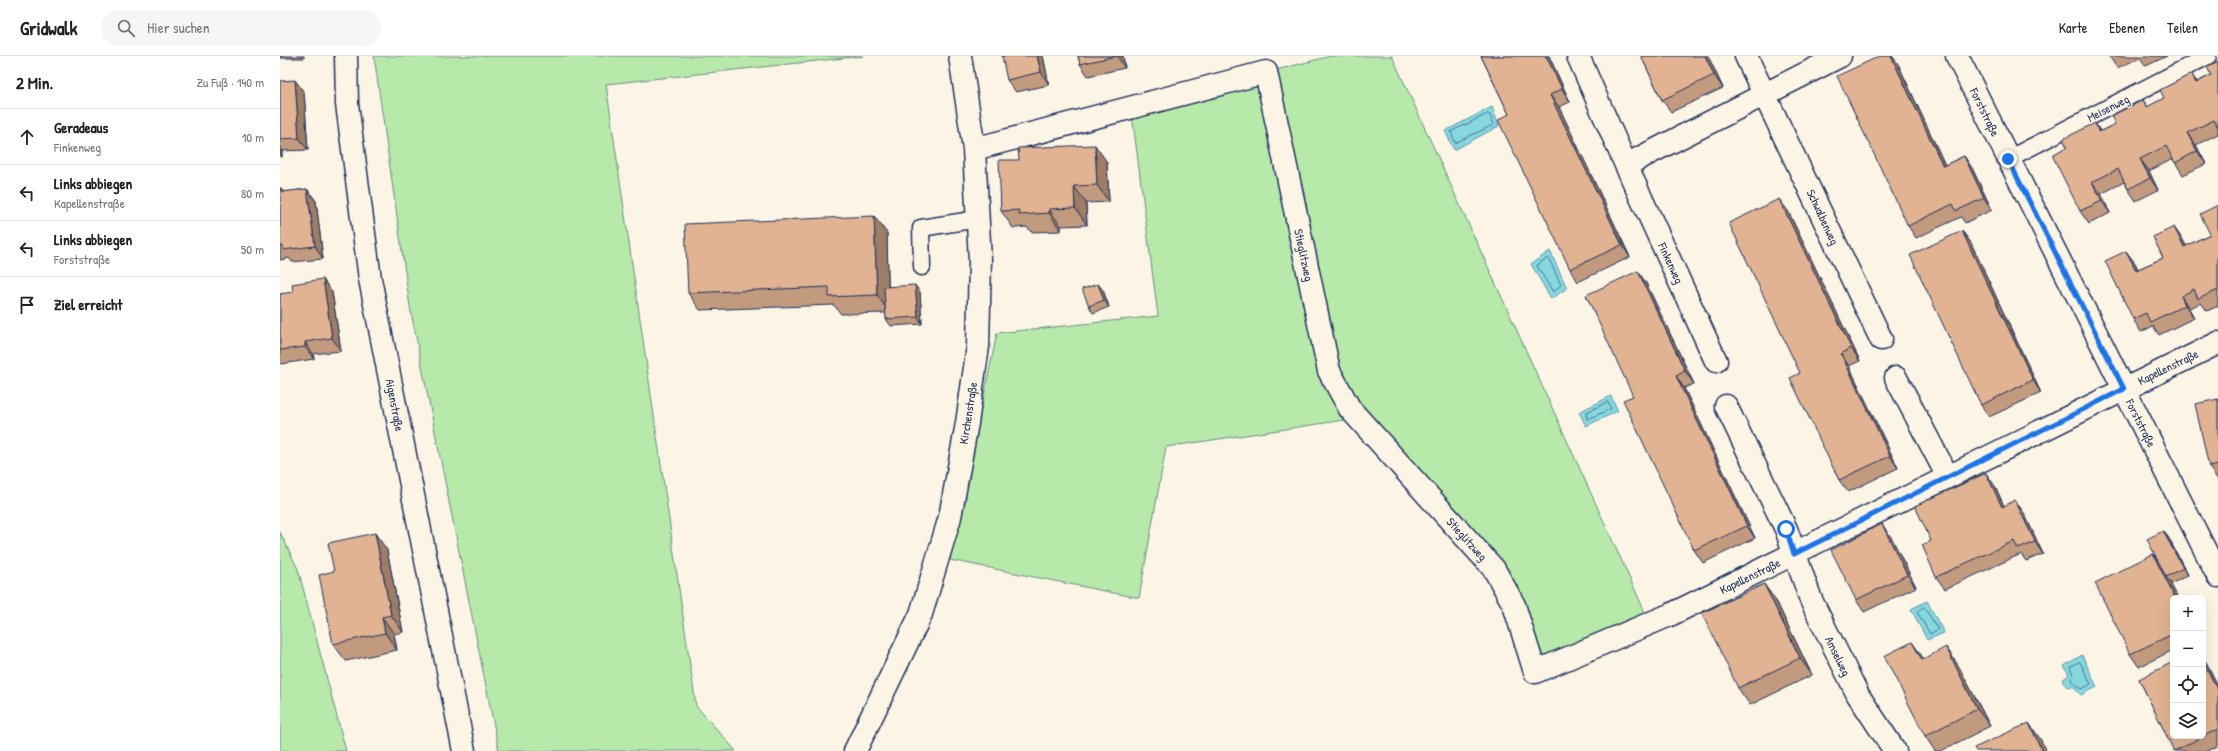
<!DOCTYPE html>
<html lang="de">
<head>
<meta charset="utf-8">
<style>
	body { margin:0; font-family:"Patrick Hand",sans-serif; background:#f6f6f6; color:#222 }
	.controls { position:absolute; right:12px; bottom:12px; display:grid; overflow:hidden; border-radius:6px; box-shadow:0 4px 16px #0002 }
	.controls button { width:36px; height:36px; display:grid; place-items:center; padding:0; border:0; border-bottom:1px solid #e0e0e0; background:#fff; color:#222; font:20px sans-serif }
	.stop { position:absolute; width:12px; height:12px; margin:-9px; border:3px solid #1a73e8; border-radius:50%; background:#fff }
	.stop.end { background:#1a73e8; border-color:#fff; box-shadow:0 1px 4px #0008 }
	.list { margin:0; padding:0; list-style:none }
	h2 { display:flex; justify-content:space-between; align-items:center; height:52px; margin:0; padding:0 16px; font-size:17px }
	h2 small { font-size:13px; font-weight:400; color:#767676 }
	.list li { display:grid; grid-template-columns:26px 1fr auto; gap:12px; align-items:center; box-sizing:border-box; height:56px; padding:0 16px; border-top:1px solid #e0e0e0 }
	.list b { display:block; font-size:15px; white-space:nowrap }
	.list p { margin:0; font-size:13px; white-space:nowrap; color:#767676 }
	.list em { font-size:13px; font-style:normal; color:#767676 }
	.icon { flex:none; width:22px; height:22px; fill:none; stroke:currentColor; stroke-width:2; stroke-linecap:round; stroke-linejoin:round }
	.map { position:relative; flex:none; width:1938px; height:695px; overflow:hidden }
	header { display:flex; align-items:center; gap:24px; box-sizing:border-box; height:56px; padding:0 20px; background:#fff; border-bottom:1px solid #e0e0e0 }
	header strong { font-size:19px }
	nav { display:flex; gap:22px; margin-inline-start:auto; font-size:14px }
	.search { width:280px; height:36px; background:#f6f6f6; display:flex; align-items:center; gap:10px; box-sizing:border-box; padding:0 14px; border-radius:22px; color:#767676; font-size:15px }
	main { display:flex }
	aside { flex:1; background:#fff }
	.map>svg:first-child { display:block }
	.green { fill:#b6e9aa; stroke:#688c84 }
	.water { fill:#86d8de; stroke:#5b94ab }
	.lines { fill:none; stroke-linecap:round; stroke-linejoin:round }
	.shore { stroke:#467391; stroke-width:1 }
	.lane-casing { stroke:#1b2f5e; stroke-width:19 }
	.street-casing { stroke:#1b2f5e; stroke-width:25 }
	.secondary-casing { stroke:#1b2f5e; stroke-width:25 }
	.lane { stroke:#fcf5e5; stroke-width:16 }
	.street { stroke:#fcf5e5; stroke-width:22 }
	.secondary { stroke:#fcf5e5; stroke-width:22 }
	.wall { fill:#c29a7e; stroke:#1b2f5e }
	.shaded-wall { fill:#9e7d66; stroke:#1b2f5e }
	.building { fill:#e1b392; stroke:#1b2f5e }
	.route { stroke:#1a73e8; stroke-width:5 }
	.labels { text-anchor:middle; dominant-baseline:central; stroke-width:3; stroke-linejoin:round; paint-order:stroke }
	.street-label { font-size:12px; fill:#1b2f5e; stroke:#fcf5e5 }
</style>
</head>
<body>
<header>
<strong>Gridwalk</strong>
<div class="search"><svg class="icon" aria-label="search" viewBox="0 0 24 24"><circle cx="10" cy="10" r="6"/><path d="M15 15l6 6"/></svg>Hier suchen</div>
<nav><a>Karte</a><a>Ebenen</a><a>Teilen</a></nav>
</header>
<main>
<aside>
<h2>2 Min.<small>Zu Fuß · 140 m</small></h2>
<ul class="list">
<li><svg class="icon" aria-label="ahead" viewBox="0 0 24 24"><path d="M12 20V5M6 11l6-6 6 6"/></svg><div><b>Geradeaus</b><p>Finkenweg</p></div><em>10 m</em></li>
<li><svg class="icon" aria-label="left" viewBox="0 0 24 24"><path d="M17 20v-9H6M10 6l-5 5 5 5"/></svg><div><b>Links abbiegen</b><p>Kapellenstraße</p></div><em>80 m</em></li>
<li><svg class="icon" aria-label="left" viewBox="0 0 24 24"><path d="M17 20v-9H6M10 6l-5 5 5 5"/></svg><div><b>Links abbiegen</b><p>Forststraße</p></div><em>50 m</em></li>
<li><svg class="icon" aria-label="arrive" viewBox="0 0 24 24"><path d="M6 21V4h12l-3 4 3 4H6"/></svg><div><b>Ziel erreicht</b></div></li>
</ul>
</aside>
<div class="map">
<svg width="1938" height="695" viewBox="0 0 1938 695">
	<rect width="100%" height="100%" fill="#fcf5e5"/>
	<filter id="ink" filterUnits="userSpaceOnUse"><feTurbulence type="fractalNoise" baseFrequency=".025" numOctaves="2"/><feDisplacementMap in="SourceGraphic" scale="8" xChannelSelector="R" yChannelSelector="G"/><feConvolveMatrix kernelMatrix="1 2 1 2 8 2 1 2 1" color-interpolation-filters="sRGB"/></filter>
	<g filter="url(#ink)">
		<path class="green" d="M94 0H583L326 28 416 650 456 695H219L130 251Z
			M1051 0H1112L1370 567 1255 616 1234 549 1078 362 886 391 859 542 670 504 717 277 878 260 851 51Z
			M0 476 18 513 66 695H0Z"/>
		<path class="water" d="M1212 51 1219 70 1174 94 1165 75Z
			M1270 195 1287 232 1271 243 1251 208Z
			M1331 340 1338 355 1306 370 1299 356Z
			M1647 545 1664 577 1647 584 1631 553Z
			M1802 599 1817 631 1801 639 1793 630 1787 631 1782 624 1789 619 1784 610Z"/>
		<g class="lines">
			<path class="shore" d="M1208 58 1210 59 1213 69 1175 87 1171 76Z
				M1266 203H1269L1281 229 1273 236 1257 210Z
				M1328 346 1331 353 1307 363 1306 357Z
				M1644 551 1658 573 1650 578 1637 556Z
				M1800 606 1811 628 1802 633 1791 624 1793 619 1790 611Z"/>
			<defs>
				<path id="lane" d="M1728 103 1928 0
					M642 211 641 172 698 163"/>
				<path id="street" d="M1298 0 1346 109 1436 305
					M1466 0 1601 283
					M1677 0 1938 520
					M694 93 986 16 1049 315 1070 353 1214 513 1234 549 1255 616 1392 558 1938 287
					M1346 109 1560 0
					M1616 322 1668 421
					M1446 350 1506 473 1531 544 1578 639 1615 695
					M575 695 641 558 670 461 687 367 698 290 700 205 694 93 680 0"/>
				<path id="secondary" d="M66 0 67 48 90 223 184 695"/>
			</defs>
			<use href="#lane" class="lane-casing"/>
			<use href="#street" class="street-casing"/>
			<use href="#secondary" class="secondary-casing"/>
			<use href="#lane" class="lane"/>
			<use href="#street" class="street"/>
			<use href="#secondary" class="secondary"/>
		</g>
		<path class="wall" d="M0 0H24V2H0Z
			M763 0 769 29 736 36 727 24Z
			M798 0H843L845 12 808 20 800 8Z
			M1201 0H1269L1290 46 1279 51 1350 201 1298 226 1290 213 1229 58Z
			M1361 0H1428L1443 32 1391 56 1382 44Z
			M1600 0H1612L1618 8 1665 109 1684 100 1692 112 1712 154 1685 167 1681 161 1636 182 1628 170Z
			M1829 0H1887L1866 10 1860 2 1837 12Z
			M1938 5V78L1916 89 1926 108 1903 119 1893 103 1869 115 1878 134 1856 145 1848 133 1844 126 1821 138 1830 157 1809 168 1800 155 1821 75 1835 68 1863 44 1868 51 1884 42 1911 18 1917 26 1931 19Z
			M0 25 24 36 28 94 2 95V101H0Z
			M827 106 829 146 806 147 807 169 781 170V175L751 176 747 171 733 172 721 155Z
			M0 132H1L4 136 27 133 36 145 43 203 12 206 9 202 0 204Z
			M1938 149V250L1927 255 1921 247 1909 252 1914 262 1879 279 1873 270 1861 276 1853 263 1855 207 1858 213 1883 202 1903 184 1906 190 1930 178Z
			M1508 155 1580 305 1569 310 1618 412 1568 436 1559 424 1520 317Z
			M1682 175 1691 187 1761 337 1709 361 1701 349Z
			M607 177 608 231 640 236 642 268 611 270 606 263V257L561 258 554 249 420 254 408 237Z
			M1366 227 1414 328 1404 332 1475 482 1423 507 1414 494 1353 340Z
			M823 234 829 251 813 257 809 250Z
			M52 236 61 295 33 298 34 303 1 308 0 307V238Z
			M1938 343V424L1929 411Z
			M1715 430 1724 450 1744 457 1763 498 1746 505 1741 498 1665 533 1656 521 1651 485Z
			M1883 475 1888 481 1908 519 1891 528 1893 542V594L1859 611 1850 598 1873 498 1877 503Z
			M1611 481 1636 531 1584 556 1576 544Z
			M107 494 123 576 114 578 117 594 66 605 53 588 54 515Z
			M1496 545 1532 619 1470 649 1458 632Z
			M1644 602 1678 609 1710 670 1661 695H1655L1645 680Z
			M1923 602 1926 606 1938 630V690L1927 695H1895L1859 623 1923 680Z"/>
		<path class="shaded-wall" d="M757 0H763L769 29 761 16Z
			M837 0H843L845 12Z
			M1266 0H1269L1290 46 1282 33Z
			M1425 0H1428L1443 32 1434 19Z
			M1611 0H1612L1618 8 1671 122 1663 110Z
			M1911 18 1920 30 1916 27Z
			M15 24 24 36 28 94 19 82Z
			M1270 39 1279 51 1350 201 1342 189Z
			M1815 67 1824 80 1819 76Z
			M1907 77 1916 89 1926 108 1917 95Z
			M815 89 827 106 829 146 817 129Z
			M0 93 2 95V101L0 98Z
			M1684 100 1692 112 1712 154 1704 142Z
			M1860 103 1869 115 1878 134 1870 122Z
			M1812 126 1821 138 1830 157 1822 145Z
			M794 130 806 147 807 169 795 152Z
			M27 133 36 145 43 203 35 190Z
			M1499 143 1508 155 1580 305 1571 292Z
			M769 153 781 170V175L769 157Z
			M594 160 607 177 609 256 597 239Z
			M1894 171 1903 184 1912 203 1904 191Z
			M1682 175 1691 187 1761 337 1753 324Z
			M1846 195 1855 207 1864 227 1856 214Z
			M1358 215 1366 227 1414 328 1405 315Z
			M43 223 52 236 61 295 52 282Z
			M818 228 823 234 829 251 824 244Z
			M635 229 640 236 642 268 638 261Z
			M1901 240 1909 252 1914 262 1905 249Z
			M25 286 33 298 34 303 25 291Z
			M1561 298 1569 310 1618 412 1610 400Z
			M1396 320 1404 332 1475 482 1467 470Z
			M1706 417 1715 430 1730 463 1722 451Z
			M1735 444 1744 457 1763 498 1755 486Z
			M1602 468 1611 481 1636 531 1627 519Z
			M1883 475 1888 481 1908 519 1903 512Z
			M95 477 107 494 123 576 111 559Z
			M1873 498 1882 510 1886 521 1891 528 1898 542H1895Z
			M1484 528 1496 545 1532 619 1520 602Z
			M102 561 114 578 117 594 105 577Z
			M1632 586 1644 603 1642 604Z
			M1666 591 1678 609 1710 670 1697 653Z
			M1923 602 1926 606 1938 630V635L1923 605Z
			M1749 667 1761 684 1766 695H1762Z"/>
		<path class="building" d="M722 0H757L761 16 727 24Z
			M798 0H836L800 8Z
			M1201 0H1266L1282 33 1270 39 1342 189 1290 213 1218 64 1229 58Z
			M1361 0H1425L1434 19 1382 44Z
			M1600 0H1611L1663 110 1684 100 1704 142 1676 155 1673 148 1628 170 1557 20Z
			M1938 5V71L1934 64 1907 77 1917 95 1895 107 1886 90 1860 103 1870 122 1848 133 1838 113 1812 126 1822 145 1800 155 1772 99 1787 91 1783 83 1815 67 1819 76 1835 68 1831 60 1863 44 1867 51 1884 42 1880 34 1911 18 1916 27 1931 19 1927 11Z
			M15 24 19 82 0 83V25Z
			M815 89 817 129 794 130 795 152 769 153V157L739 159V154L721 155 719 104H739L738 92Z
			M0 132H1L2 136 27 133 35 190 3 194V190H0Z
			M1499 143 1571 292 1561 298 1610 400 1559 424 1510 322 1520 317 1449 167Z
			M1938 149V234L1918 243 1914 233 1901 240 1905 249 1870 266 1866 257 1853 263 1825 205 1846 195 1856 214 1883 202 1873 181 1894 171 1904 191 1930 178 1920 158Z
			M594 160 597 239 549 241V231L408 237 405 168Z
			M1682 175 1753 324 1701 349 1630 199Z
			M1358 215 1405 315 1396 320 1467 470 1414 494 1343 344 1353 340 1306 239Z
			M43 223 52 282 25 286V291L0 294V238L13 236 12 228Z
			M818 228 824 244 809 250 802 233Z
			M635 229 638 261 606 263 604 231Z
			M1938 343V409L1929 411 1915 348Z
			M1706 417 1722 451 1735 444 1755 486 1738 493 1734 485 1656 521 1642 489 1651 485 1635 450Z
			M1602 468 1627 519 1576 544 1551 494Z
			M1883 475 1903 512 1886 521 1867 483Z
			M95 477 111 559 102 561 105 577 53 588 39 519 54 515 48 487Z
			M1873 498 1895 542H1893V578L1850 598 1815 527Z
			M1484 528 1520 602 1458 632 1422 557Z
			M1632 586 1642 604 1666 591 1697 653 1645 680 1604 600Z
			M1923 605 1938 635V673L1894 695 1859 623 1893 606V680H1923Z
			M1749 667 1762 695H1696L1694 692Z"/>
	</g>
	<g class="lines" filter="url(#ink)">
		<path class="route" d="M1506 473 1514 498 1844 333 1728 103"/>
	</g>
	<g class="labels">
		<g class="street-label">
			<text transform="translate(1828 52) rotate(-27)">Meisenweg</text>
			<text transform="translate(1705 56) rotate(64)">Forststraße</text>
			<text transform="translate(1543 161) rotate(65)">Schwalbenweg</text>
			<text transform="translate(1024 199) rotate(78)">Stieglitzweg</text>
			<text transform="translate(1391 207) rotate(65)">Finkenweg</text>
			<text transform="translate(1888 311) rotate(-26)">Kapellenstraße</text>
			<text transform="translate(115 349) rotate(79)">Aigenstraße</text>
			<text transform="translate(688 357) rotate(-81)">Kirchenstraße</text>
			<text transform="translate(1861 367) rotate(63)">Forststraße</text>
			<text transform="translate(1187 483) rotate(48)">Stieglitzweg</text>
			<text transform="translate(1470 520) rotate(-26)">Kapellenstraße</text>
			<text transform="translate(1558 600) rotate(64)">Amselweg</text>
		</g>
	</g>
</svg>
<div class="controls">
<button>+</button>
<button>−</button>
<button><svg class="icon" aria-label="locate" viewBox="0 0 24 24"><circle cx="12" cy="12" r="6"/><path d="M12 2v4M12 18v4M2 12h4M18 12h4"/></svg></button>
<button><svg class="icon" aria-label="layers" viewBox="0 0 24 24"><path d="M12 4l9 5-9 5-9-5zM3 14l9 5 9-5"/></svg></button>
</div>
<div class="stop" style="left:1506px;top:473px"></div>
<div class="stop end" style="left:1728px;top:103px"></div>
</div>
</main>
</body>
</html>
